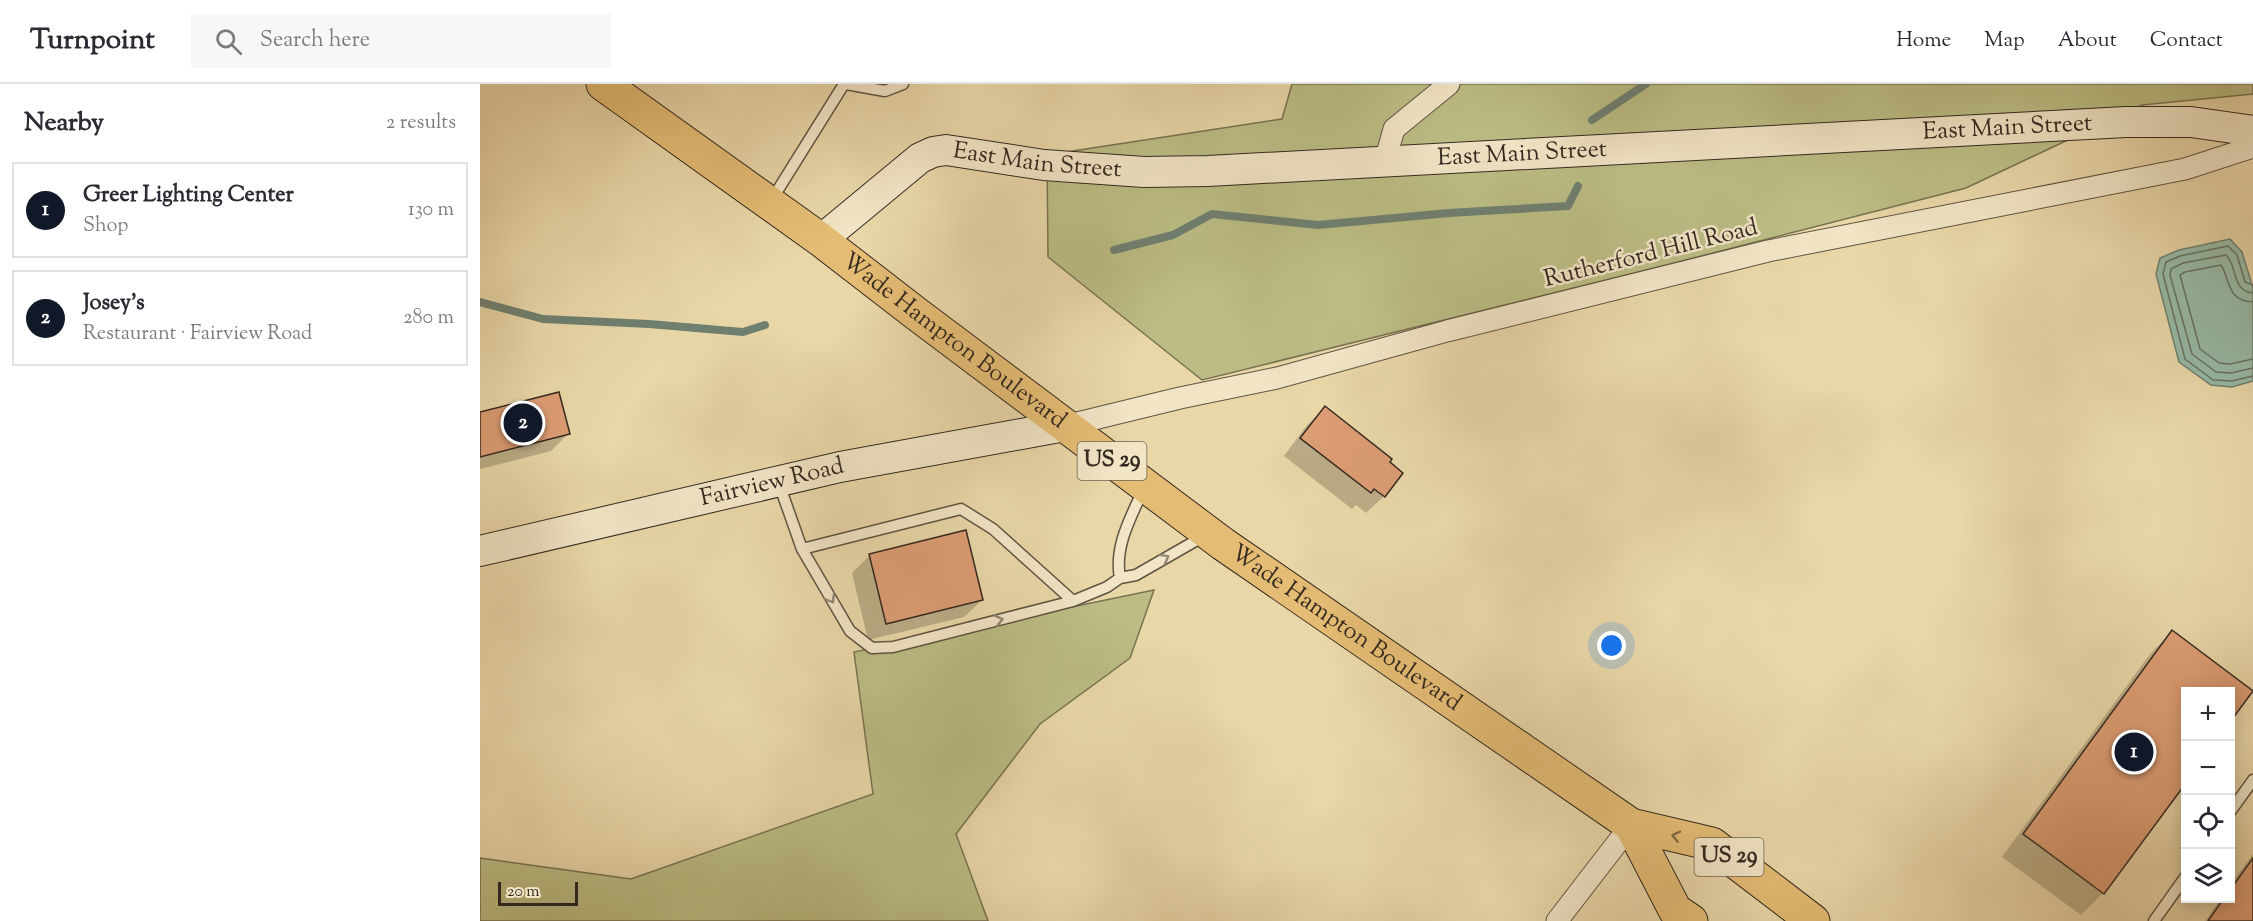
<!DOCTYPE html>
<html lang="en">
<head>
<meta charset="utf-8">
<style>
	body { margin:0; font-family:"Sorts Mill Goudy",serif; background:#f7f7f7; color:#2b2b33 }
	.controls { position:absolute; right:18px; bottom:18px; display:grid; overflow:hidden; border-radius:0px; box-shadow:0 3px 15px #0003 }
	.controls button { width:54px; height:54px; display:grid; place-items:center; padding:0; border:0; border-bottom:2px solid #e1e1e2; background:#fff; color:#2b2b33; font:30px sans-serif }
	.scale { position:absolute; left:18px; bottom:15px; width:80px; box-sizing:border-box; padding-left:6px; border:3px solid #342921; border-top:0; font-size:16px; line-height:21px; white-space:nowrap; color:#342921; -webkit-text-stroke:4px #f1e5c6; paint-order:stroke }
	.you { position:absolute; left:1132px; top:562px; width:21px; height:21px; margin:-15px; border:4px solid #fff; border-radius:50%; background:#1a73e8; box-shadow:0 0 0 9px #1a73e833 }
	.badge { display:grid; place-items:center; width:39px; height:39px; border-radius:50%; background:#111827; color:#fff; font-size:20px; font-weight:700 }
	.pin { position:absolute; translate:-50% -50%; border:3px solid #fff; box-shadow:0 2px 6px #0006 }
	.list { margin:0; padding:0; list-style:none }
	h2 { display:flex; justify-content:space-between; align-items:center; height:78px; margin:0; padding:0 24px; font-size:26px }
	h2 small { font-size:20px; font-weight:400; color:#7c7c81 }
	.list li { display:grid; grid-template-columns:39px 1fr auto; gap:18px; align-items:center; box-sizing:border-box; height:96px; margin:0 12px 12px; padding:0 12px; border:2px solid #e1e1e2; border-radius:0px }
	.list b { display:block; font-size:22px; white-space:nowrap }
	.list p { margin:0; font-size:20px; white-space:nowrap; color:#7c7c81 }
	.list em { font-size:20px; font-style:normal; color:#7c7c81 }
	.icon { flex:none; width:33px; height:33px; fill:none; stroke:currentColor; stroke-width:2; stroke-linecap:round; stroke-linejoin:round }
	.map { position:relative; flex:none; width:1773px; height:837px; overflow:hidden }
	header { display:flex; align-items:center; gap:36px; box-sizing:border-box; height:84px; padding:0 30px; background:#fff; border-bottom:2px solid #e1e1e2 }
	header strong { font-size:28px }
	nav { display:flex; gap:33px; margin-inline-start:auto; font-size:21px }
	.search { width:420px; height:54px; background:#f7f7f7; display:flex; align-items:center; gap:15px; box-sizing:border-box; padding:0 21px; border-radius:0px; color:#7c7c81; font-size:22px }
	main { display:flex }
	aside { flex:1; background:#fff }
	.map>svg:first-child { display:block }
	.green { fill:#bbbd84; stroke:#787352; stroke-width:1.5 }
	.water { fill:#97baa6; stroke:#6f8071; stroke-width:1.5 }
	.shadow { fill:#0003 }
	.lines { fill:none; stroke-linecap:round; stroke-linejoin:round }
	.shore { stroke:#667264; stroke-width:1.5 }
	.stream { stroke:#6f8071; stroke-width:8 }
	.building { fill:#dd9d74; stroke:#342921; stroke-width:1.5 }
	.lane-casing { stroke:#615443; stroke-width:13 }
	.street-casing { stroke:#615443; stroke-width:23 }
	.secondary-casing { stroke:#342921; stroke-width:32 }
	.primary-casing { stroke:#342921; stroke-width:35 }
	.lane { stroke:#f1e5c6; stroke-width:10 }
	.street { stroke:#f1e5c6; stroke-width:21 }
	.secondary { stroke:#f1e5c6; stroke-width:30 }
	.primary { stroke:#e4bc74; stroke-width:33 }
	.oneway { stroke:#928774 }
	.oneway2 { stroke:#836b46 }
	.labels { text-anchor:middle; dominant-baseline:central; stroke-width:5; stroke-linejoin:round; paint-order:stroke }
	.shield { fill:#f1e5c6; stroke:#6d6152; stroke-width:1.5 }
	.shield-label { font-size:22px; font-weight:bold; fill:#342921 }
	.street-label { font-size:24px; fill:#342921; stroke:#f1e5c6 }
</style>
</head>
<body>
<header>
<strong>Turnpoint</strong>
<div class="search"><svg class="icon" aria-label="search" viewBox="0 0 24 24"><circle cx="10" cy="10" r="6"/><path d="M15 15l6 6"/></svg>Search here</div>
<nav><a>Home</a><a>Map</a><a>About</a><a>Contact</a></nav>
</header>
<main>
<aside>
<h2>Nearby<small>2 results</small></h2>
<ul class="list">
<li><span class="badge">1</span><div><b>Greer Lighting Center</b><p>Shop</p></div><em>130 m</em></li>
<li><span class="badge">2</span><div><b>Josey's</b><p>Restaurant · Fairview Road</p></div><em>280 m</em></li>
</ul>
</aside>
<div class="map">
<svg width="1773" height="837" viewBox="0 0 1773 837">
	<rect width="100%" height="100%" fill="#e9d7a8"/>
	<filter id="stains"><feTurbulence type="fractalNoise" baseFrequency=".00333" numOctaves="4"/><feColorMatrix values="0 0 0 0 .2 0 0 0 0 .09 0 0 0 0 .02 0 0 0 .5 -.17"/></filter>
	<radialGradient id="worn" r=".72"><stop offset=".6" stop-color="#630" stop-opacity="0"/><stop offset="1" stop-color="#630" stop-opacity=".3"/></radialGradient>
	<path class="green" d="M812 0H1773V10L1662 21 1486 104 1194 179 722 296 568 173 567 71 802 35Z
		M674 506 650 574 560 640 476 750 508 837H0V774L151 795 393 710 374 568Z"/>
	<path class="water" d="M1750 155 1762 168 1773 204V297L1752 303 1731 301 1699 278 1676 190 1680 174 1699 166Z"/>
	<path class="shadow" d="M845 324 904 412 886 429 876 421 872 425 804 372 827 341Z
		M0 329 88 350 71 367 0 385Z
		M389 472 502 516 484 533 388 556 372 489Z
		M1692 548 1750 608H1706L1623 809 1601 831 1522 773 1670 570Z
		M1773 770V837H1725L1741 814H1750V801Z"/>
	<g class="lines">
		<path class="shore" d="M1773 201 1765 198 1757 171 1748 162 1700 172 1686 178 1683 190 1705 275 1733 296 1752 297 1773 292
			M1773 209C1751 207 1758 182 1746 171L1703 179 1691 185 1690 191 1712 270 1736 288 1751 289 1773 284
			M1773 218C1747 217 1751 198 1741 181L1705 188 1700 191 1720 265 1739 279 1750 280 1773 275"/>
		<path class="stream" d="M1112 36 1166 0
			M634 166 693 151 732 130 838 141 969 129 1088 122 1098 102
			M0 218 63 235 169 240 263 248 285 241"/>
	</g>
	<path class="building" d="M79 308 90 350 0 373V328Z
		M845 322 912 375 910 378 923 389 905 413 894 405 891 409 820 354Z
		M486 446 503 516 406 540 389 470Z
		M1692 546 1773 607 1750 638V608H1706V699L1624 810 1543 750Z
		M1773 774V837H1728L1744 814H1750V806Z"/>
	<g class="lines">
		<defs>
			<path id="lane" d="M366 0 405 7 423 0
				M291 117 364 0
				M299 400 322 465 370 547 392 564 413 563 593 517 627 503 640 494 656 491 724 452
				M322 465 481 425 513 445 593 517
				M640 494C634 462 651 433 664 404
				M1750 728 1773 696
				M1674 837 1706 792"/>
			<path id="street" d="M905 77 914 45 969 0
				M585 342 700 314 797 294 967 247 1288 167 1705 85 1773 63
				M1077 837 1151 741"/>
			<g id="secondary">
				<path id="s1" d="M341 156 440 74 453 68 466 66 564 81 664 88 728 87 1646 38H1711L1773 47"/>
				<path id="s2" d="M0 467 360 383 585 342"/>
			</g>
			<g id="primary">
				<path id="s3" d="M123 0 341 156 438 231 743 460 1151 741 1232 760 1333 837"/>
				<path d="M1151 741 1195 826 1211 837"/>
			</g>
		</defs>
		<use href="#lane" class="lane-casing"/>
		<use href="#street" class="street-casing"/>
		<use href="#secondary" class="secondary-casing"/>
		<use href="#primary" class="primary-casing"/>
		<use href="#lane" class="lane"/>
		<use href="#street" class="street"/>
		<use href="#secondary" class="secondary"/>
		<use href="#primary" class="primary"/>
	</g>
	<defs><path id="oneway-chevron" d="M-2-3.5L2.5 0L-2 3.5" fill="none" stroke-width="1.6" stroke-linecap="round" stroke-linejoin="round" transform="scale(1.5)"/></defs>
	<g class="oneway">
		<use href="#oneway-chevron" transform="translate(685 474) rotate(-29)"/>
		<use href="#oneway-chevron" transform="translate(351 515) rotate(60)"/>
		<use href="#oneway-chevron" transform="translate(519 536) rotate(-14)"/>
	</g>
	<use class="oneway2" href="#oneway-chevron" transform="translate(1196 752) rotate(-167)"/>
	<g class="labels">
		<g class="shield">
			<rect x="597.5" y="358" width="69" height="38" rx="4.5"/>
			<rect x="1214.5" y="754" width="69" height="38" rx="4.5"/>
		</g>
		<g class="shield-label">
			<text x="632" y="377">US 29</text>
			<text x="1249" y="773">US 29</text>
		</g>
		<g class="street-label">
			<text stroke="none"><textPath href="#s1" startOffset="1220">East Main Street</textPath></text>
			<text stroke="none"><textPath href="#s1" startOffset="734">East Main Street</textPath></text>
			<text stroke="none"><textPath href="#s1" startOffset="248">East Main Street</textPath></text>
			<text transform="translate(1171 170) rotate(-14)">Rutherford Hill Road</text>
			<text stroke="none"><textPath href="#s3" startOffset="435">Wade Hampton Boulevard</textPath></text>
			<text stroke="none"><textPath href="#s2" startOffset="300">Fairview Road</textPath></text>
			<text stroke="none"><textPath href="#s3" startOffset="921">Wade Hampton Boulevard</textPath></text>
		</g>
	</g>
	<rect width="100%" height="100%" filter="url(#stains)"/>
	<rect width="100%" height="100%" fill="url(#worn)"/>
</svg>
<div class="controls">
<button>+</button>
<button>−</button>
<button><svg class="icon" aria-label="locate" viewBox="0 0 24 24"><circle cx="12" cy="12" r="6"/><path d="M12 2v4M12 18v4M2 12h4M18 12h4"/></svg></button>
<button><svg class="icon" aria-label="layers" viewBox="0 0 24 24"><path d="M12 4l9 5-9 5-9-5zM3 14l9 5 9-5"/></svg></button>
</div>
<div class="scale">20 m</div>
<div class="you"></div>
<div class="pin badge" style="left:1654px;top:668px">1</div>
<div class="pin badge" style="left:43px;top:339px">2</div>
</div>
</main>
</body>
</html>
